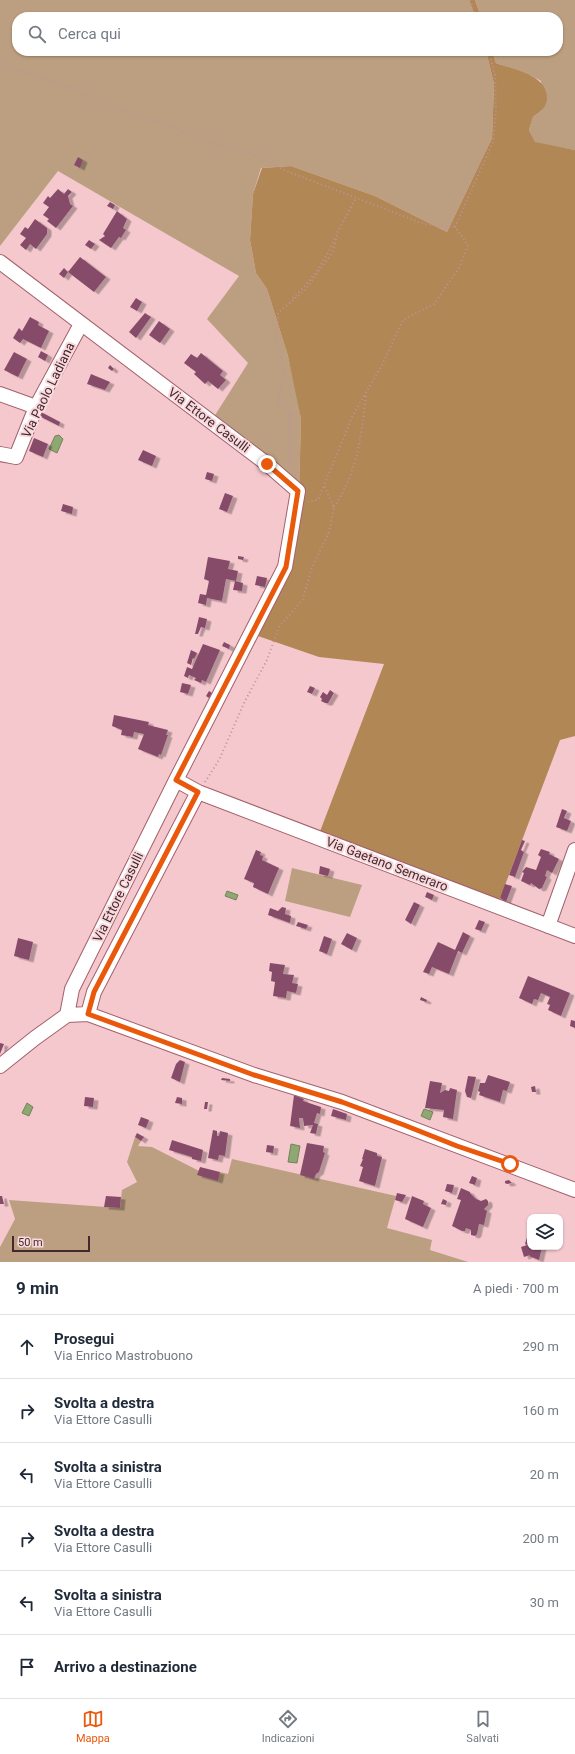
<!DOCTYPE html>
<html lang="it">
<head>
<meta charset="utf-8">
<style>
	body { margin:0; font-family:Roboto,sans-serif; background:#f6f6f7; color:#1f2937 }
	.controls { position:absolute; right:12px; bottom:12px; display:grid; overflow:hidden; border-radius:8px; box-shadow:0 1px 3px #0004 }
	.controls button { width:36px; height:36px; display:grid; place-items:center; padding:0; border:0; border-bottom:1px solid #e0e1e3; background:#fff; color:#1f2937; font:20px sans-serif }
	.scale { position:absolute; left:12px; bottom:10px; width:78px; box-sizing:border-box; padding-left:4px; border:2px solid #45282d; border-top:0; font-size:11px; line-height:14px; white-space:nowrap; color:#45282d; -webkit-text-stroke:3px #f8d9dd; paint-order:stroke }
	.stop { position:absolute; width:12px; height:12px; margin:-9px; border:3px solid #ea580c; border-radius:50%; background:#fff }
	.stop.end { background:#ea580c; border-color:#fff; box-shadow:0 1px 4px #0008 }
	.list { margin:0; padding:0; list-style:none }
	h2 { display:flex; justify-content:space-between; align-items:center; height:52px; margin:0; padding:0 16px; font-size:17px }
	h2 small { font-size:13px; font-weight:400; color:#747a83 }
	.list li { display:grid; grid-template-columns:26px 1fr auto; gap:12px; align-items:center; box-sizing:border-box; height:64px; padding:0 16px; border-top:1px solid #e0e1e3 }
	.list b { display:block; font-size:15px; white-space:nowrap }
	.list p { margin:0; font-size:13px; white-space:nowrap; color:#747a83 }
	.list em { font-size:13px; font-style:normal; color:#747a83 }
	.icon { flex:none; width:22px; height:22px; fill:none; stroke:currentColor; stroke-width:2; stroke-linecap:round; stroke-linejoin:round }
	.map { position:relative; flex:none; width:575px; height:1262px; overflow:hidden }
	.search { position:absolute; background:#fff; box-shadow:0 1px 3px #0004; left:12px; right:12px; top:12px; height:44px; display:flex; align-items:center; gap:10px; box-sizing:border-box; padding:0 14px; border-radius:16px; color:#747a83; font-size:15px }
	.sheet { height:436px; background:#fff }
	nav { display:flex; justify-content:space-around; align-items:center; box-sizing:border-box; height:56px; border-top:1px solid #e0e1e3; background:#fff; font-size:11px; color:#747a83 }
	nav a { display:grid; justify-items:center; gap:2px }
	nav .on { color:#ea580c }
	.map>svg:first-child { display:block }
	.green { fill:#bc9f80 }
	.forest { fill:#b28756 }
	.water { fill:#8da870; stroke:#77825c }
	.building { fill:#874c6a; filter:url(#shadow) }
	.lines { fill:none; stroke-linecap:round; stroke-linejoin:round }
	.minor-casing { stroke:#a3616c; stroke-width:16 }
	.path { stroke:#bc949a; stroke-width:2; stroke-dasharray:1 3; stroke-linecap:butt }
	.minor { stroke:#fff; stroke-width:14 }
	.route { stroke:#ea580c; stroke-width:5 }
	.labels { text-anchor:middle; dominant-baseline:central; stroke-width:4; stroke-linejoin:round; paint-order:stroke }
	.street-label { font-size:13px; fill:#45282d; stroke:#f8d9dd }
</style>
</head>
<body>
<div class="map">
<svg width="575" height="1262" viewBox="0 0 575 1262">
	<defs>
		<filter id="shadow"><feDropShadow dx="4.5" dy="2.5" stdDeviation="0" flood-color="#0004"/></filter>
	</defs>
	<rect width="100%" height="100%" fill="#f5c8ce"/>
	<path class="green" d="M0 0H469L475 17H17V51H486L494 84 492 138 447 232 375 196 291 166 261 168 253 194 250 240 256 273 267 289 288 356 296 389 301 419 299 493 212 420 248 363 207 319 239 276 58 171 0 246Z
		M475 0H575V150L535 143 529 130 533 117 541 111V81C527 72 511 69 496 63L492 51H558V17H481Z
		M292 868 362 885 350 917 285 901Z
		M135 1137 141 1141 138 1146 152 1147 217 1180 220 1172 228 1174 232 1159 396 1196 387 1228 432 1240 430 1250 468 1262H0V1247L15 1219 9 1200 120 1208 122 1190 137 1182 127 1162Z"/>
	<path class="forest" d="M469 0H475L481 17H475Z
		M486 51H492L496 63C514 70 547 74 547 98 547 107 540 112 533 117L529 130 535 142 575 150V736L560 740 499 901 319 834 384 664 319 657 255 635 288 566 299 493 301 419 288 356 267 289 256 273 250 240 253 194 262 168 291 166 375 196 447 232 492 138 494 84Z"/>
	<path class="water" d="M59 435 63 439 57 453 49 449 55 436Z
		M227 891 238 895 236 900 225 896Z
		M27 1103 33 1107 29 1116 22 1113Z
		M424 1109 433 1112 430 1120 421 1116Z
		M291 1144 300 1146 297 1163 288 1162Z"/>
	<path class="building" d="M78 157 83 160 80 168 74 165Z
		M58 189 64 194 68 189 72 192 68 196 70 204 73 206 56 228 47 221 49 219 43 215 49 207 43 203 48 196 50 198Z
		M110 202 115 205 113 209 107 206Z
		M117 211 127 219 123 228 126 230 121 238 119 237 111 248 99 240 105 236 103 234Z
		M35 219 47 228V234L36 249 30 244 26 250 20 245 26 238 20 234 25 227 28 229Z
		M89 240 95 244 91 249 85 245Z
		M80 257 106 277 94 292 68 272 64 278 59 274 64 268 68 272Z
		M136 298 142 302 137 311 130 307Z
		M145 313 151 317 136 338 129 332Z
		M30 317 39 322 38 325 49 331 41 348 23 339 20 343 13 338 19 328 22 331Z
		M159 321 170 329 160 343 149 335Z
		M41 351 48 355 45 361 38 357Z
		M14 352 27 359 18 377 4 370Z
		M201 353 223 371 220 375 226 380 218 389 208 381 205 384 194 374 196 372 184 363 191 354 197 358Z
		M110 365 114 369 112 371 108 368Z
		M91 374 110 382 105 390 87 384Z
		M39 411 60 422 59 426 39 416Z
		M34 438 48 444 43 457 29 451Z
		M143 450 156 456 152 466 138 460Z
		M207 472 214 474 212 481 205 479Z
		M225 493 233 496 227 512 219 509Z
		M63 504 73 507 72 514 61 511Z
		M238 556 244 557 243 560 238 559Z
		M208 557 230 561 228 569 238 571 236 581 226 579 222 601 207 598 206 605 198 603 200 594 206 595 209 581 204 579Z
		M257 576 267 578 265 587 255 585Z
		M235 581 243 583 242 591 233 590Z
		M199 617 207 619 205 628 201 627 198 634H195Z
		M224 642 230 645 229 649 222 646Z
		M203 644 220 650 206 682 202 680 201 683 194 680 196 678 189 675 188 678 184 676 187 667 192 669Z
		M191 650 197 653 194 659 193 658 191 665 187 663Z
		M182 683 191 685 188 694 180 692Z
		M310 686 315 688 312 694 307 692Z
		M330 690 334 693 328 703H325L321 701 322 699 320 697 323 692 327 695Z
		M209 691 212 693 209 698 206 696Z
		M114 715 149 722 148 725 168 730 166 735H168L161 755 159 754 158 757 138 749 144 734 134 732 133 737 121 735 122 730 112 726Z
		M562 809 567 811 564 818 571 821 567 831 556 827Z
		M522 840 525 841 521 850 524 852 515 877 509 875Z
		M541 849 550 852 549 854 559 859 552 873 547 870 545 876 547 877 542 888 539 889 531 883 530 885 521 881 524 873 522 872 526 867 536 870 541 857 538 855Z
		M256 850 261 852 260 855 263 856 262 860 279 868 268 894 253 887 254 883 244 879Z
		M320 866 330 869 328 876 319 874Z
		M505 884 512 886 506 902 500 898Z
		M427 892 434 895 432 900 425 897Z
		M414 902 420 905 411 924 405 920Z
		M282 907 286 908 285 914 291 916 290 923 268 915 270 908 278 911Z
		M479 920 485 922 481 931 475 929Z
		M298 922 308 925 306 929 296 926Z
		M463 932 470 936 462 953 458 951 449 974 432 967 429 974 423 972 438 942 455 950Z
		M347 933 357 938 352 950 341 944Z
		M324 936 332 939 327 954 319 951Z
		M18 938 33 942 29 960 14 956Z
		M270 963 285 965 283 974 294 975 292 983 298 984 296 993 287 991 286 998 273 996 275 982 271 981 272 972 269 971Z
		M528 976 570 993 561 1016 548 1010 550 1005 547 1004 550 997 541 993 538 1000 534 999 532 1004 519 998Z
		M421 997 427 1000 426 1002 420 1000Z
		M571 1020 575 1021V1028L570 1026Z
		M0 1043 4 1044 0 1054Z
		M180 1060 185 1062 180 1082 171 1078 176 1064Z
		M488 1075 510 1082 507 1091 503 1090 500 1102 479 1095 480 1092 478 1091 480 1083H485Z
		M468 1076 476 1077 471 1098 467 1097 465 1091Z
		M222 1078 230 1079V1081L221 1080Z
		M430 1081 442 1083 440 1093 445 1090 449 1091 450 1088 457 1090 453 1119 443 1117 444 1110 425 1108Z
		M535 1086 536 1092H532L531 1087Z
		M294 1095 304 1099 303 1101 321 1107 320 1114 317 1113 314 1123 318 1124 316 1134 310 1133 313 1125 304 1126 303 1118H299L300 1128 290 1126Z
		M85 1097 94 1098 93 1107 84 1106Z
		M177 1097 182 1098V1104L175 1103Z
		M205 1102H208L207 1109H204Z
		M333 1109 347 1114 346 1120 331 1116Z
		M141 1117 149 1120 146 1128 138 1125Z
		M213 1130 217 1131V1136H219L220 1131 228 1133 225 1156 219 1155 218 1160 208 1158Z
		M137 1133 144 1137 141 1141 135 1137Z
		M172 1140 203 1150 201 1161 192 1159V1157L169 1150Z
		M307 1143 324 1146 323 1152 325 1153 319 1172 316 1174 314 1179 300 1175Z
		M267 1145 274 1146 273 1153 266 1152Z
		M365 1149 377 1153V1156L382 1157 375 1186 359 1181 363 1167 360 1166 363 1159 365 1160 362 1159Z
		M200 1167 220 1172 218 1181 197 1175Z
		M472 1176 477 1178 475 1185 469 1183Z
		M509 1180 512 1183 507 1184 505 1183V1181Z
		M447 1184 454 1185 452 1193 445 1191Z
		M461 1188 470 1192V1193L476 1199 481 1201 486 1199 488 1201V1205L484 1209 487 1211 484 1225 479 1224 477 1234 475 1236 471 1235V1230L466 1228 465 1231H462L452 1226 461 1200 457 1199Z
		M397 1193 406 1195 402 1202 395 1200Z
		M0 1196H2L4 1204H0Z
		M106 1196 121 1197 120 1208 104 1207Z
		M412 1196 424 1201 423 1204 431 1208 423 1227 405 1219Z
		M443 1199 447 1201 446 1205 441 1204Z
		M530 1228V1247H542L539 1260 529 1256 530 1255 524 1257 521 1247 527 1245 525 1244Z"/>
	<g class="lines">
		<defs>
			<path id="minor" d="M0 262 267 464 298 491 285 567 176 780 72 989 67 1015
				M0 394 36 407
				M0 454 16 457 36 407 81 324
				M198 792 575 936
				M548 926 575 850
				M88 1014 94 992 198 792 176 780
				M0 1066 35 1038 67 1015 88 1014 254 1075 342 1102 575 1190"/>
		</defs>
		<use href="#minor" class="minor-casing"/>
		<path class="path" d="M470 0 476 17
			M0 63 75 89 113 108 141 115 217 145 248 153 289 172 424 224 455 227 468 245 459 268 434 304 403 320 382 365 353 415 318 500 308 502
			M455 227 493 142 496 111 495 74 488 51
			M293 298C310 282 326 260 335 238
			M279 398 289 411V468
			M292 471V416L278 402 284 369 277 340 278 313 305 290 333 252 338 231 356 198
			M334 507C358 471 361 437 366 395
			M205 782 219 760 245 701 267 660 279 627 303 599 311 570 329 532 334 507 324 485"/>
		<use href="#minor" class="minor"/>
	</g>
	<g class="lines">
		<path class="route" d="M267 464 298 491 286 567 176 780 198 792 94 992 88 1014 254 1075 342 1102 404 1125 457 1146 510 1164"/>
	</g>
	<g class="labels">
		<g class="street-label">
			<text transform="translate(48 390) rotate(-64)">Via Paolo Ladiana</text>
			<text transform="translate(209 420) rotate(37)">Via Ettore Casulli</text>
			<text transform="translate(387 864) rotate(21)">Via Gaetano Semeraro</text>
			<text transform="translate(118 897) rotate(-64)">Via Ettore Casulli</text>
		</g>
	</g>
</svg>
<div class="controls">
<button><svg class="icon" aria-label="layers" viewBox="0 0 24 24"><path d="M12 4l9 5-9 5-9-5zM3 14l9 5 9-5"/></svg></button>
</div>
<div class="scale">50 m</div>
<div class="stop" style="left:510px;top:1164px"></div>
<div class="stop end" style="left:267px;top:464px"></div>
<div class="search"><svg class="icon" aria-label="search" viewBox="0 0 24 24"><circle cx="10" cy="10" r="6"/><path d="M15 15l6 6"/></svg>Cerca qui</div>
</div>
<section class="sheet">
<h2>9 min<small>A piedi · 700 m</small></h2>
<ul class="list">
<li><svg class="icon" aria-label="ahead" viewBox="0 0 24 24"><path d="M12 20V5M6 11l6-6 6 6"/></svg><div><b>Prosegui</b><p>Via Enrico Mastrobuono</p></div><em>290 m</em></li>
<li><svg class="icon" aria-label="right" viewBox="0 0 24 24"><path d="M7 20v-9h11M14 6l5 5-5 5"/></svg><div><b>Svolta a destra</b><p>Via Ettore Casulli</p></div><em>160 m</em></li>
<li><svg class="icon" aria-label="left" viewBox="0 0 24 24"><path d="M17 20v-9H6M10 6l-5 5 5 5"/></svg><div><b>Svolta a sinistra</b><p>Via Ettore Casulli</p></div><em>20 m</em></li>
<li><svg class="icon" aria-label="right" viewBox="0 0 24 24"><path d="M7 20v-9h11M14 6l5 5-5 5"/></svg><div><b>Svolta a destra</b><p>Via Ettore Casulli</p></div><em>200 m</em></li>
<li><svg class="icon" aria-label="left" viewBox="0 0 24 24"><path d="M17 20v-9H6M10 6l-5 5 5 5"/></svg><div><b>Svolta a sinistra</b><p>Via Ettore Casulli</p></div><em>30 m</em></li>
<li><svg class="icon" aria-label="arrive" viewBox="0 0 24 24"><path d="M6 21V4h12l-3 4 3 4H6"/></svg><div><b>Arrivo a destinazione</b></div></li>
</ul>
</section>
<nav>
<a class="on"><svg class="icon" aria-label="map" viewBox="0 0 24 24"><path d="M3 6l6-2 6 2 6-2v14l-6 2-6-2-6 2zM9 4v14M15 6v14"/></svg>Mappa</a>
<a><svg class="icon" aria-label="directions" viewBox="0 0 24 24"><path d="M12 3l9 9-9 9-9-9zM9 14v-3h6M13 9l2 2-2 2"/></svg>Indicazioni</a>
<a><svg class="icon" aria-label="saved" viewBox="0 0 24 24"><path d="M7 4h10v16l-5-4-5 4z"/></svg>Salvati</a>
</nav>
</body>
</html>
